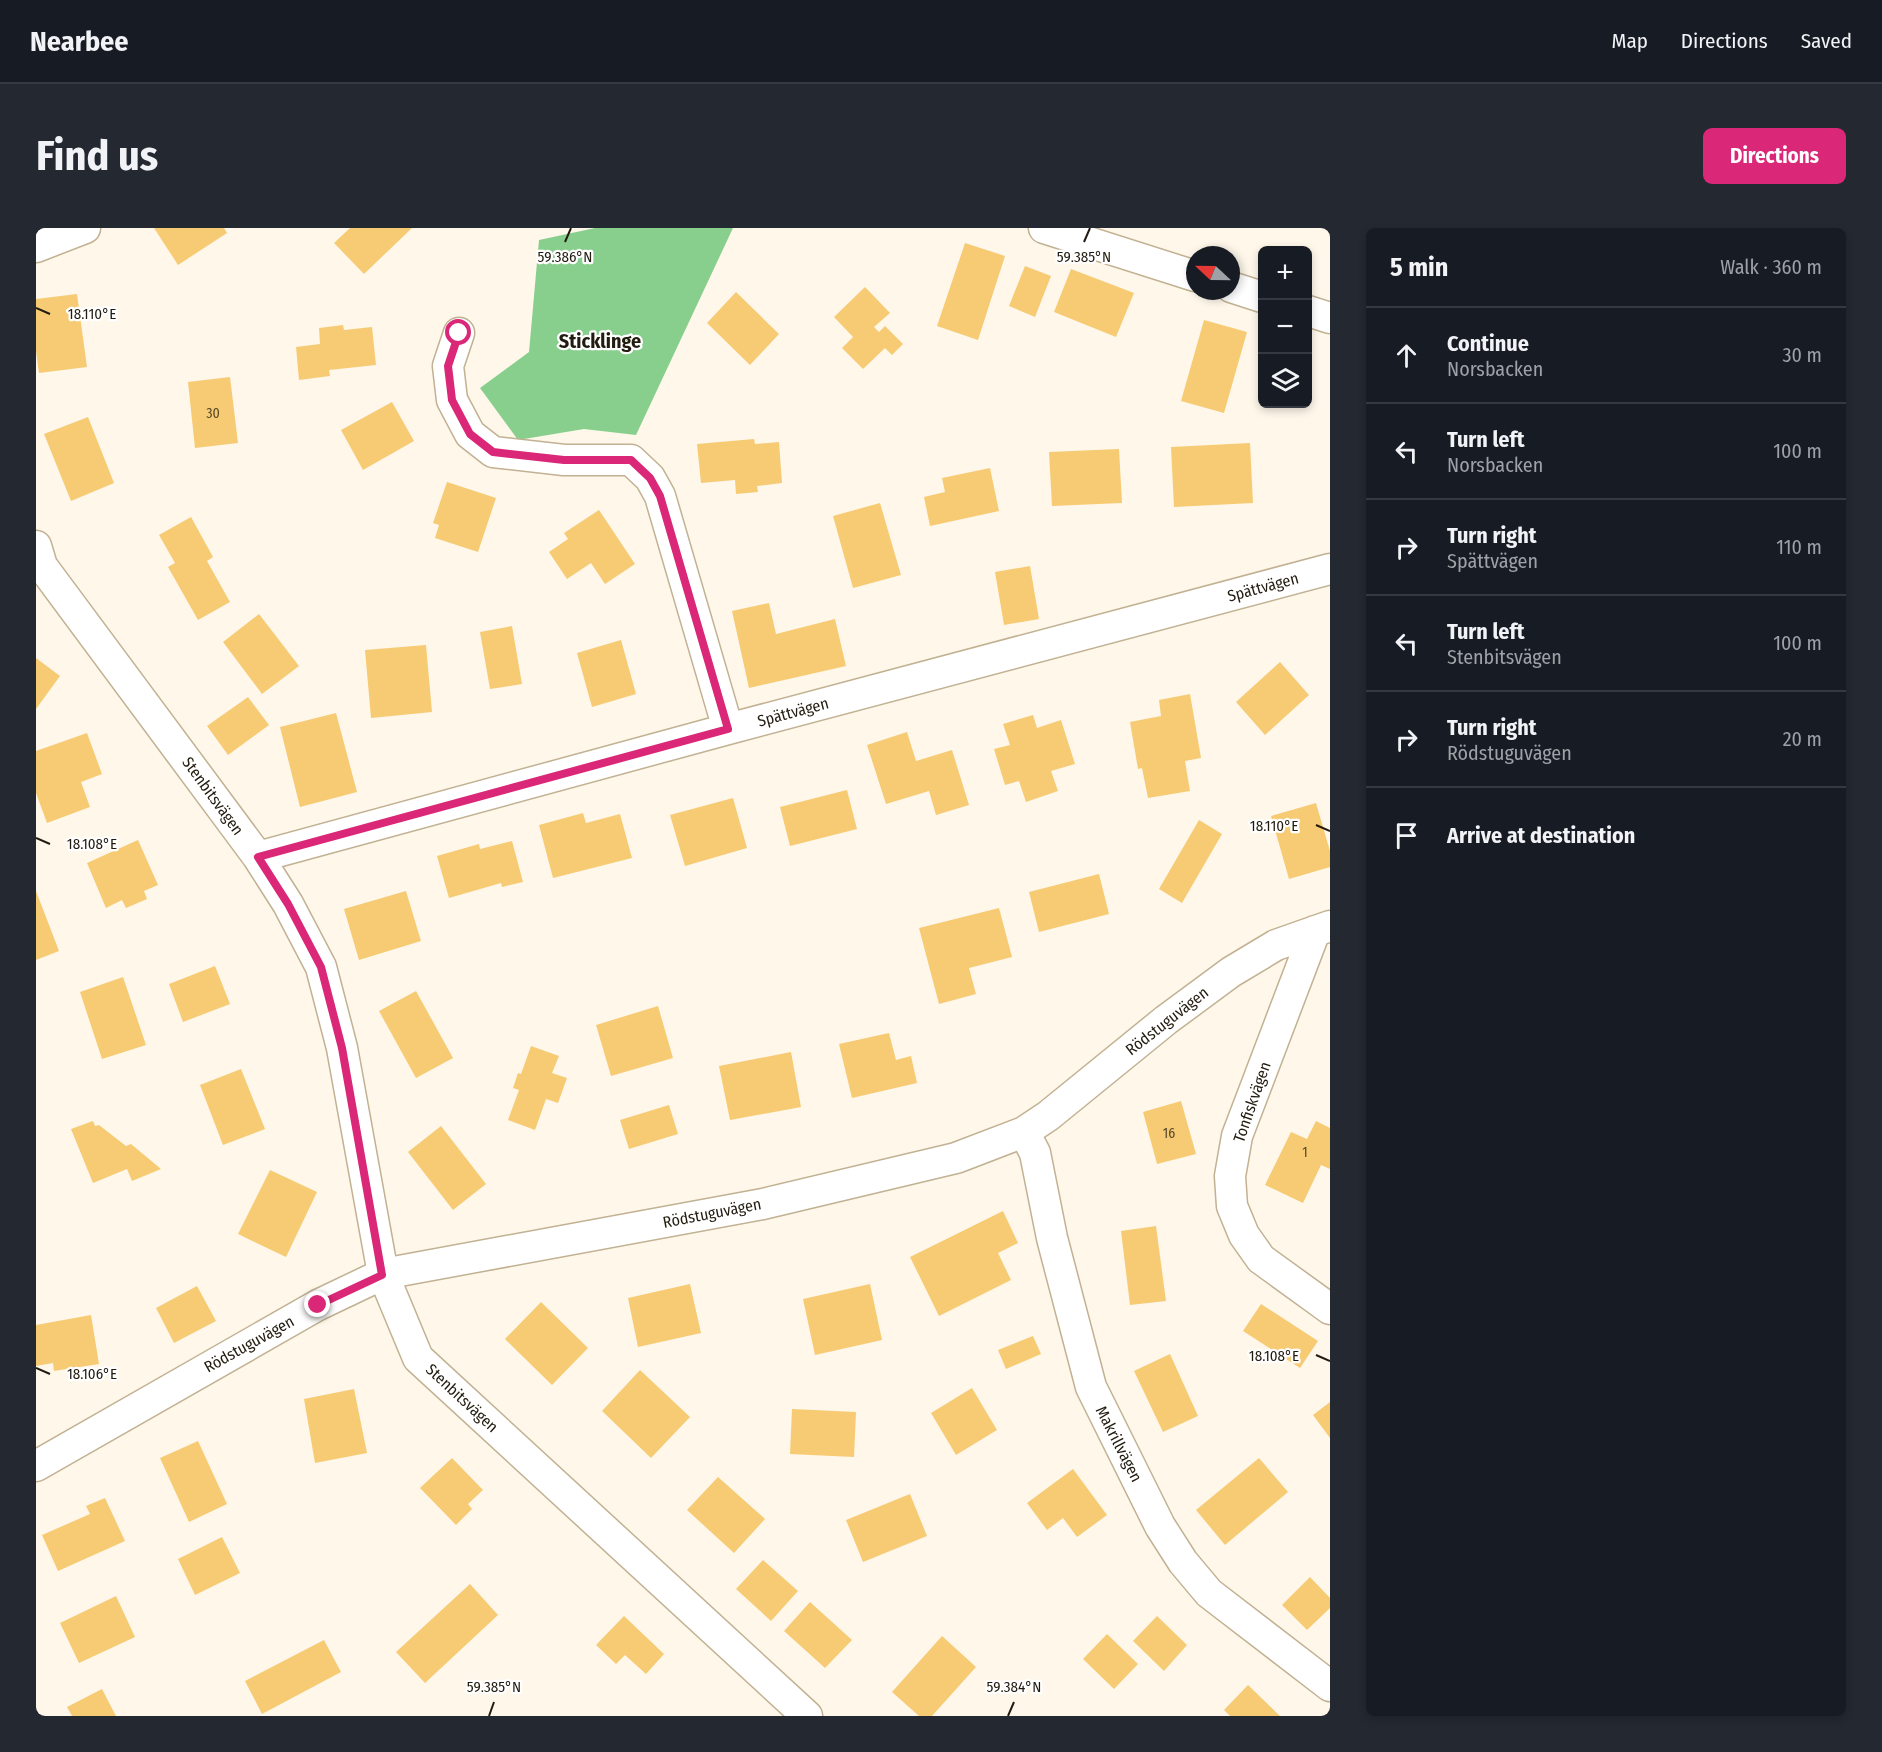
<!DOCTYPE html>
<html lang="en">
<head>
<meta charset="utf-8">
<style>
	body { margin:0; font-family:"Fira Sans Condensed",sans-serif; background:#242831; color:#f1f3f6 }
	.controls { position:absolute; right:18px; top:18px; display:grid; overflow:hidden; border-radius:9px; box-shadow:0 3px 9px #0003 }
	.controls button { width:54px; height:54px; display:grid; place-items:center; padding:0; border:0; border-bottom:2px solid #363941; background:#171b24; color:#f1f3f6; font:30px sans-serif }
	.compass { position:absolute; left:1150px; top:18px; width:54px; height:54px; border-radius:50%; background:#171b24; box-shadow:0 3px 9px #0003; rotate:292deg }
	.stop { position:absolute; width:18px; height:18px; margin:-14px; border:4px solid #db2777; border-radius:50%; background:#fff }
	.stop.end { background:#db2777; border-color:#fff; box-shadow:0 2px 6px #0008 }
	.list { margin:0; padding:0; list-style:none }
	h2 { display:flex; justify-content:space-between; align-items:center; height:78px; margin:0; padding:0 24px; font-size:26px }
	h2 small { font-size:20px; font-weight:400; color:#9ea1a6 }
	.list li { display:grid; grid-template-columns:39px 1fr auto; gap:18px; align-items:center; box-sizing:border-box; height:96px; padding:0 24px; border-top:2px solid #363941 }
	.list b { display:block; font-size:22px; white-space:nowrap }
	.list p { margin:0; font-size:20px; white-space:nowrap; color:#9ea1a6 }
	.list em { font-size:20px; font-style:normal; color:#9ea1a6 }
	.icon { flex:none; width:33px; height:33px; fill:none; stroke:currentColor; stroke-width:2; stroke-linecap:round; stroke-linejoin:round }
	.map { position:relative; flex:none; width:1294px; height:1488px; overflow:hidden; border-radius:9px }
	header { display:flex; align-items:center; gap:36px; box-sizing:border-box; height:84px; padding:0 30px; background:#171b24; border-bottom:2px solid #363941 }
	header strong { font-size:28px }
	nav { display:flex; gap:33px; margin-inline-start:auto; font-size:21px }
	.intro { display:flex; align-items:center; justify-content:space-between; box-sizing:border-box; height:144px; padding:0 36px }
	h1 { margin:0; font-size:42px }
	.button { padding:15px 27px; border-radius:9px; background:#db2777; color:#fff; font-size:21px; font-weight:700 }
	main { display:flex; gap:36px; padding:0 36px }
	aside { flex:1; background:#171b24; border-radius:9px; box-shadow:0 3px 9px #0003 }
	.map>svg:first-child { display:block }
	.forest { fill:#88cf8d }
	.building { fill:#f7cb74 }
	.lines { fill:none; stroke-linecap:round; stroke-linejoin:round }
	.minor-casing { stroke:#c2b192; stroke-width:33 }
	.minor { stroke:#fff; stroke-width:30 }
	.route { stroke:#db2777; stroke-width:8 }
	.ticks { fill:none; stroke:#221c10; stroke-width:2 }
	.labels { text-anchor:middle; dominant-baseline:central; stroke-width:4.5; stroke-linejoin:round; paint-order:stroke }
	.number-label { font-size:14px; fill:#574829 }
	.street-label { font-size:16px; fill:#221c10; stroke:#fff }
	.quarter-label { font-size:20px; font-weight:bold; fill:#221c10; stroke:#fff }
	.ticks-label { font-size:15px; text-anchor:middle; fill:#221c10; stroke:#fff; stroke-width:4.5; stroke-linejoin:round; paint-order:stroke }
</style>
</head>
<body>
<header>
<strong>Nearbee</strong>
<nav><a>Map</a><a>Directions</a><a>Saved</a></nav>
</header>
<div class="intro"><h1>Find us</h1><a class="button">Directions</a></div>
<main>
<div class="map">
<svg width="1294" height="1488" viewBox="0 0 1294 1488">
	<rect width="100%" height="100%" fill="#fef7ea"/>
	<path class="forest" d="M559 0H697L600 207 548 201 482 212 444 160 493 124 503 12Z"/>
	<path class="building" d="M118 0H188L191 5 142 37Z
		M314 0H376L328 46 298 15Z
		M929 15 969 28 942 112 901 98Z
		M989 38 1015 48 999 89 973 78Z
		M1035 41 1098 65 1080 109 1018 84Z
		M829 59 854 85 838 99 843 104 849 98 867 116 856 127 849 120 827 141 806 120 817 109 798 89Z
		M700 64 743 106 714 137 671 95Z
		M41 66 51 139 3 145 0 123V71Z
		M1168 92 1211 104 1188 185 1145 173Z
		M307 97 308 102 336 99 340 137 293 142 294 148 263 152 260 119 284 116 283 100Z
		M194 149 202 215 159 220 152 154Z
		M356 174 378 213 327 242 305 202Z
		M52 189 78 255 35 273 8 206Z
		M718 211 719 216 743 214 746 255 721 258 722 264 700 266 699 252 665 255 661 216Z
		M1214 215 1217 275 1138 279 1135 219Z
		M1083 221 1086 275 1016 278 1013 224Z
		M954 240 963 283 894 298 888 269 909 264 906 250Z
		M411 254 460 270 442 324 399 310 403 297 397 295Z
		M844 275 865 347 817 360 797 288Z
		M563 282 599 336 569 356 555 335 531 351 513 324 532 311 528 305Z
		M155 289 177 329 171 333 194 374 162 392 132 339 139 335 123 307Z
		M994 338 1003 391 968 397 959 344Z
		M733 375 740 406 799 391 810 438 713 460 696 383Z
		M223 386 263 438 226 466 187 414Z
		M476 398 486 456 454 461 444 404Z
		M585 412 600 466 556 479 541 425Z
		M390 417 396 484 335 490 329 422Z
		M0 430 24 448 0 481Z
		M1244 434 1273 467 1229 507 1200 474Z
		M1154 466 1165 530 1149 533 1154 563 1112 570 1106 540 1102 541 1094 494 1125 488 1123 472Z
		M212 469 233 497 192 527 171 498Z
		M300 485 321 564 264 579 244 499Z
		M997 487 1001 500 1025 492 1039 536 1015 543 1022 563 990 574 983 553 969 557 958 521 974 517 967 496Z
		M871 504 880 533 916 522 933 577 900 587 893 563 850 576 831 517Z
		M51 505 66 546 45 554 54 579 11 595 0 565V523Z
		M811 562 821 601 754 618 744 579Z
		M697 570 711 620 649 638 634 587Z
		M1280 575 1294 623V639L1253 651 1235 588Z
		M547 585 550 595 584 586 596 630 517 650 503 597Z
		M1163 592 1186 606 1146 675 1123 661Z
		M102 612 122 657 108 663 111 671 90 680 86 672 70 680 51 635Z
		M476 613 487 654 466 659 465 655 413 670 401 628 443 616 444 621Z
		M1063 646 1073 686 1003 704 993 664Z
		M0 663 23 723 0 732Z
		M370 663 385 713 323 732 308 681Z
		M963 680 976 729 933 740 940 766 903 776 883 700Z
		M179 738 194 776 147 794 133 756Z
		M87 749 110 817 66 831 44 764Z
		M380 763 417 830 380 850 343 783Z
		M622 778 637 830 575 848 560 797Z
		M853 805 860 832 875 828 881 855 816 870 803 816Z
		M495 818 523 828 516 845 531 850 522 875 510 871 499 902 472 892 483 862 477 860 482 845 485 846Z
		M755 824 765 879 694 892 683 838Z
		M205 841 229 901 187 917 164 857Z
		M1145 873 1160 926 1121 936 1107 884Z
		M633 877 642 906 593 921 584 892Z
		M57 893 59 898 63 897 90 918 95 916 125 941 96 953 91 941 57 955 35 901Z
		M1280 893 1294 900V941L1285 937 1267 975 1229 957 1255 904 1271 911Z
		M405 898 450 956 417 982 372 924Z
		M234 942 281 964 250 1029 202 1006Z
		M967 983 982 1015 962 1025 975 1052 903 1088 874 1029Z
		M1120 998 1130 1073 1094 1077 1085 1003Z
		M654 1056 665 1105 602 1119 592 1070Z
		M834 1056 846 1112 779 1127 767 1071Z
		M161 1058 180 1093 138 1115 120 1080Z
		M505 1074 552 1120 516 1157 469 1111Z
		M1225 1076 1282 1113 1264 1140 1207 1103Z
		M55 1087 63 1136 18 1143 17 1135 0 1138V1097Z
		M997 1108 1005 1126 970 1141 962 1122Z
		M1134 1126 1162 1188 1127 1204 1098 1143Z
		M604 1142 654 1189 615 1230 566 1183Z
		M936 1160 961 1202 920 1227 895 1185Z
		M318 1161 331 1225 279 1235 268 1171Z
		M1294 1174V1210L1277 1187Z
		M756 1181 820 1184 818 1229 754 1226Z
		M162 1213 191 1276 153 1294 124 1230Z
		M416 1230 447 1262 432 1276 436 1281 420 1297 384 1260Z
		M1223 1230 1252 1264 1189 1317 1160 1282Z
		M1037 1241 1071 1287 1041 1309 1027 1290 1011 1302 991 1275Z
		M682 1249 729 1291 698 1325 651 1282Z
		M874 1266 891 1308 827 1334 810 1292Z
		M69 1270 89 1313 22 1343 6 1307 54 1286 50 1278Z
		M186 1309 204 1345 159 1367 142 1331Z
		M727 1332 762 1363 735 1393 700 1361Z
		M1274 1349 1294 1370V1380L1271 1402 1246 1377Z
		M434 1356 462 1387 389 1455 360 1424Z
		M80 1368 99 1409 43 1435 24 1395Z
		M774 1374 816 1412 789 1440 748 1403Z
		M588 1388 628 1426 610 1446 589 1427 580 1436 560 1417Z
		M1121 1388 1151 1417 1128 1443 1097 1413Z
		M1071 1406 1102 1436 1078 1461 1047 1431Z
		M906 1408 940 1439 896 1488H883L856 1464Z
		M288 1412 305 1444 226 1486 209 1453Z
		M1212 1457 1244 1488H1194L1188 1482Z
		M66 1461 80 1488H36L31 1479Z"/>
	<g class="lines">
		<defs>
			<path id="minor" d="M1008 0 1159 48
				M0 19 49 0
				M1195 59 1226 69
				M1272 83 1294 90
				M423 105 412 138 416 172 434 206 457 224 528 232H595L614 250 624 268 692 501
				M0 318 6 338 222 629 252 676 285 739 306 820 347 1046 382 1130 771 1488
				M222 629 692 501 1294 341
				M1279 703 1201 908 1194 948 1196 978 1208 1007 1225 1031 1294 1081
				M988 904 999 925 1016 1010 1055 1159 1124 1298 1147 1334 1173 1365 1294 1458
				M0 1238 282 1077 347 1046 727 976 920 930 988 904 1012 888 1130 792 1195 744 1240 717 1294 698"/>
		</defs>
		<use href="#minor" class="minor-casing"/>
		<use href="#minor" class="minor"/>
	</g>
	<g class="lines">
		<path class="route" d="M282 1077 346 1047 306 820 285 739 252 676 222 629 692 501 624 268 614 250 595 232H528L457 224 434 206 416 172 412 138 423 105"/>
	</g>
	<path class="ticks" d="M529 14 535 0M1048 14 1054 0M0 80 14 86M1280 597 1294 603M0 610 14 616M1280 1127 1294 1133M0 1140 14 1146M453 1488 458 1474M972 1488 978 1474"/>
	<g class="labels">
		<g class="number-label">
			<text x="177" y="185">30</text>
			<text x="1133" y="905">16</text>
			<text x="1269" y="924">1</text>
		</g>
		<g class="street-label">
			<text transform="translate(1227 359) rotate(-15)">Spättvägen</text>
			<text transform="translate(757 484) rotate(-15)">Spättvägen</text>
			<text transform="translate(177 568) rotate(54)">Stenbitsvägen</text>
			<text transform="translate(1131 793) rotate(-38)">Rödstuguvägen</text>
			<text transform="translate(1216 874) rotate(-71)">Tonfiskvägen</text>
			<text transform="translate(676 985) rotate(-11)">Rödstuguvägen</text>
			<text transform="translate(213 1116) rotate(-29)">Rödstuguvägen</text>
			<text transform="translate(426 1170) rotate(43)">Stenbitsvägen</text>
			<text transform="translate(1083 1216) rotate(63)">Makrillvägen</text>
		</g>
		<g class="quarter-label">
			<text x="564" y="113">Sticklinge</text>
		</g>
	</g>
	<g class="ticks-label">
		<text x="1048" y="34">59.385°N</text>
		<text x="529" y="34">59.386°N</text>
		<text x="56" y="91">18.110°E</text>
		<text x="1238" y="603">18.110°E</text>
		<text x="56" y="621">18.108°E</text>
		<text x="1238" y="1133">18.108°E</text>
		<text x="56" y="1151">18.106°E</text>
		<text x="458" y="1464">59.385°N</text>
		<text x="978" y="1464">59.384°N</text>
	</g>
</svg>
<div class="controls">
<button>+</button>
<button>−</button>
<button><svg class="icon" aria-label="layers" viewBox="0 0 24 24"><path d="M12 4l9 5-9 5-9-5zM3 14l9 5 9-5"/></svg></button>
</div>
<svg class="compass" viewBox="-18 -18 36 36"><path d="M0-13l5 13h-10z" fill="#e53935"/><path d="M0 13l5-13h-10z" fill="#9ea1a6"/></svg>
<div class="stop" style="left:423px;top:105px"></div>
<div class="stop end" style="left:282px;top:1077px"></div>
</div>
<aside>
<h2>5 min<small>Walk · 360 m</small></h2>
<ul class="list">
<li><svg class="icon" aria-label="ahead" viewBox="0 0 24 24"><path d="M12 20V5M6 11l6-6 6 6"/></svg><div><b>Continue</b><p>Norsbacken</p></div><em>30 m</em></li>
<li><svg class="icon" aria-label="left" viewBox="0 0 24 24"><path d="M17 20v-9H6M10 6l-5 5 5 5"/></svg><div><b>Turn left</b><p>Norsbacken</p></div><em>100 m</em></li>
<li><svg class="icon" aria-label="right" viewBox="0 0 24 24"><path d="M7 20v-9h11M14 6l5 5-5 5"/></svg><div><b>Turn right</b><p>Spättvägen</p></div><em>110 m</em></li>
<li><svg class="icon" aria-label="left" viewBox="0 0 24 24"><path d="M17 20v-9H6M10 6l-5 5 5 5"/></svg><div><b>Turn left</b><p>Stenbitsvägen</p></div><em>100 m</em></li>
<li><svg class="icon" aria-label="right" viewBox="0 0 24 24"><path d="M7 20v-9h11M14 6l5 5-5 5"/></svg><div><b>Turn right</b><p>Rödstuguvägen</p></div><em>20 m</em></li>
<li><svg class="icon" aria-label="arrive" viewBox="0 0 24 24"><path d="M6 21V4h12l-3 4 3 4H6"/></svg><div><b>Arrive at destination</b></div></li>
</ul>
</aside>
</main>
</body>
</html>
